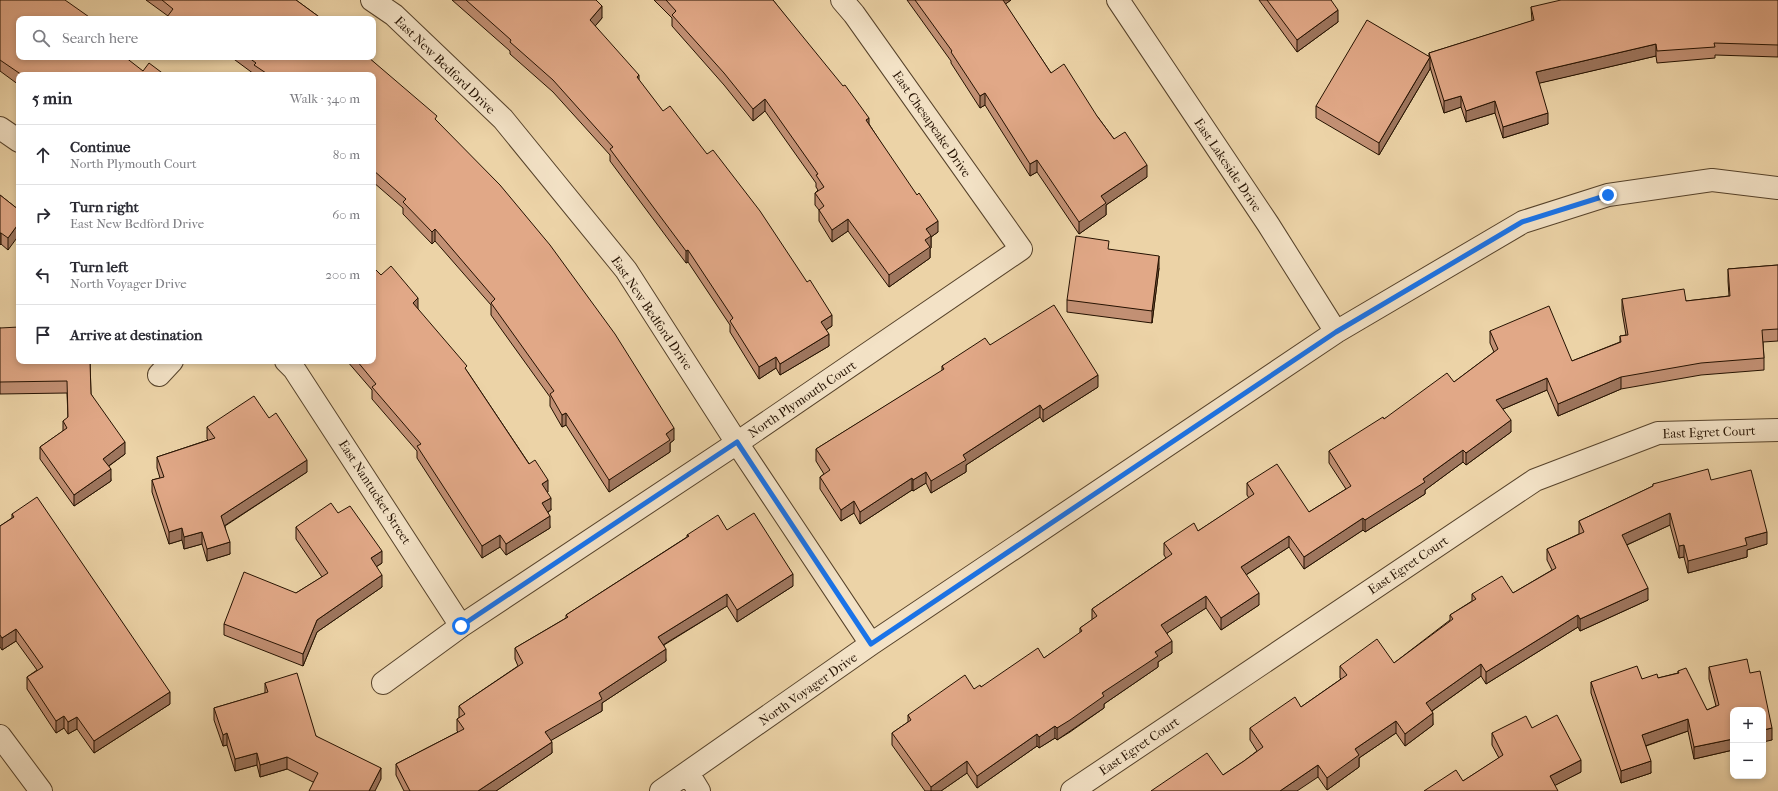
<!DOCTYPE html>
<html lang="en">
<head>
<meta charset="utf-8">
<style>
	body { margin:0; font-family:"IM FELL French Canon",serif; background:#f7f7f7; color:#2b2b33 }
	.controls { position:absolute; right:12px; bottom:12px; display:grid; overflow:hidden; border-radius:8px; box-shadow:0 2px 6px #0003 }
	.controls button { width:36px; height:36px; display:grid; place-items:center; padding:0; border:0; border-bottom:1px solid #e1e1e2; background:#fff; color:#2b2b33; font:20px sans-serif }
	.stop { position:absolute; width:12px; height:12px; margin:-9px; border:3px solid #1a73e8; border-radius:50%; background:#fff }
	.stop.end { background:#1a73e8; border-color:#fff; box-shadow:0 1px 4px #0008 }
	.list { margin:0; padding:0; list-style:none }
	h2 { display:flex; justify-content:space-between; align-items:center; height:52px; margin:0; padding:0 16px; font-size:17px }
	h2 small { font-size:13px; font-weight:400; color:#7c7c81 }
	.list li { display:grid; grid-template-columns:26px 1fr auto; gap:12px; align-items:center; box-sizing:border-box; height:60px; padding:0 16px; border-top:1px solid #e1e1e2 }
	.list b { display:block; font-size:15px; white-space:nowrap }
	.list p { margin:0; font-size:13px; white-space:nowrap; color:#7c7c81 }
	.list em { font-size:13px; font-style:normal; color:#7c7c81 }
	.icon { flex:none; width:22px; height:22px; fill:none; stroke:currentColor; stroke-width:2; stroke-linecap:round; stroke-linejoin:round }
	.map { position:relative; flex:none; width:1778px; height:791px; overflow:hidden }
	.search { position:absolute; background:#fff; box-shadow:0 2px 6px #0003; left:16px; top:16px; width:360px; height:44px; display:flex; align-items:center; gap:10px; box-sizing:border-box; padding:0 14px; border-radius:8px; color:#7c7c81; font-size:15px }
	.panel { position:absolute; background:#fff; box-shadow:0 2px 6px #0003; left:16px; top:72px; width:360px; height:292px; border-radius:8px }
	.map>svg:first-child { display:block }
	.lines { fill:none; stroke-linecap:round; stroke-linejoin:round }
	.minor-casing { stroke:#56422a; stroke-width:24 }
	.minor { stroke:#f3e2c6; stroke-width:22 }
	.wall { fill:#c29074; stroke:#241100 }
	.shaded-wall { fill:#9e765e; stroke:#241100 }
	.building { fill:#e1a887; stroke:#241100 }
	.route { stroke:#1a73e8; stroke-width:5 }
	.labels { text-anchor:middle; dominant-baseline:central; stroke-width:3; stroke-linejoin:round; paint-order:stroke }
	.street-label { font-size:13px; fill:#241100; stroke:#f3e2c6 }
</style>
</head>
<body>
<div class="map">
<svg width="1778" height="791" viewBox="0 0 1778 791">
	<rect width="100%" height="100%" fill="#ecd3a7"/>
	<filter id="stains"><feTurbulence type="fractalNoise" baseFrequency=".005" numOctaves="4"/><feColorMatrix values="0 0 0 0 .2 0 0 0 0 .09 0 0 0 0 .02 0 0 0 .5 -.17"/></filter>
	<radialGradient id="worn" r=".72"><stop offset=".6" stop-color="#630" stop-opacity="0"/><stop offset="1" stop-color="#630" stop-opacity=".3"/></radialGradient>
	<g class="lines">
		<defs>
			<path id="minor" d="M372 0 394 15 503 119 626 270 737 443 871 644
				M1118 0 1268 224 1336 332
				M0 128 19 141
				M286 361 294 369 461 626
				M159 375 172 361
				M383 683 461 626 737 443 1021 249 854 14 842 0
				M0 736 41 791
				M688 773 699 791
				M661 791 871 644 1336 332 1523 222 1608 195 1712 180 1778 188
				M1072 791 1535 480 1658 433 1778 430"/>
		</defs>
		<use href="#minor" class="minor-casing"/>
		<use href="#minor" class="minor"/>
	</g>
	<path class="wall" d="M0 0 19 19 143 71 165 75H19V85L0 71Z
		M146 0H296L322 19H167L168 16Z
		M452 0H596L602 18 595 26 639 81 832 326 826 330 829 346 780 375 776 368 759 379 730 332V325L688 262 686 263 610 161V155L553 92 510 54V51Z
		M654 0H773L869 124 938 232 931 237V248L930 249V258L889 287 848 231 832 242 819 221V210L815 205V193L818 190 816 187V183L765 111 753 121 724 85 672 26V18Z
		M907 0H1011L1005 4 1051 73 1097 116 1114 139 1147 177 1106 205V215L1079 234 1037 172 1030 176 985 105 980 108 951 63V61Z
		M1259 0H1331L1338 22 1297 52Z
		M1778 0V57L1715 55V58L1657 63 1656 56 1539 83 1548 124 1503 138 1495 113 1466 122 1461 107 1444 113 1430 67V69L1379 155 1316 118V106L1429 56V53L1532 21 1531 7Z
		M231 57H368L437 121 674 440 670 443V452L609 492 566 425 562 427 550 406V397L491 315V305L435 241 432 244 403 214V208L373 182V75H254V74Z
		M0 195 19 210 8 250 1 244 0 245Z
		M1109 250 1159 268 1152 323 1067 312V300Z
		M1778 265V341L1763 342 1764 358V370L1701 375 1621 389 1558 416 1547 390 1503 409 1511 432 1477 457 1466 465 1463 462 1425 490V494L1365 532 1363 530 1304 569 1289 547 1246 575 1259 605 1221 630 1206 608 1167 633 1172 653 1158 662V667L1104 704V708L1070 732 1057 740 1055 738 1039 748 1037 746 977 788 967 773 941 791H925L892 745V733L908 722V715L974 689 981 687 1044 658 1080 633V628L1092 620V609L1166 558 1164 555V543L1198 531 1249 498 1247 495V483L1309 512 1346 489 1329 463V451L1384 419 1454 382 1494 352 1490 343V331L1572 361 1620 342V336L1626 335 1622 311V299L1686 301 1729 296 1728 281V269Z
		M381 275 418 310 467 371 548 492H547L551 510 548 512 550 528 506 555 500 547 482 558 417 458V451L372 399V390L347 361H373Z
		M0 328 90 361 91 394 125 454 109 466 111 481 74 506 40 459V447L63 431V421L68 418 67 393 0 394Z
		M990 345 1098 387 1043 422 1040 417 966 465V472L931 493 926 483 913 491 912 490 860 524 854 513 841 521 820 489V477L824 474 816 461V449L942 371V366Z
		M269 418 307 472 225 526 230 554 207 561 202 544 184 549 182 540 169 544 152 492V480L160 478 157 468V457L208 440 207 439V427Z
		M1711 480 1767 544 1747 550V557L1688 573 1684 557 1679 558 1670 525 1627 545 1648 600 1580 631 1578 627 1486 684 1481 676 1432 711 1433 725 1405 746 1396 733 1359 758V767L1327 790 1318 777 1223 775 1244 761 1257 751 1250 740V728L1301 707 1341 679 1340 678V666L1394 663 1450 620V615L1472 601V594L1513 593 1552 570 1547 560V549L1579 534V521L1653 486V484Z
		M338 513 382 563 376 567 382 587 317 632 303 666 224 635V624L296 593 322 577 296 539V527Z
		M12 514 170 704 94 753 77 729 68 734 64 728 56 733 27 689V677L37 670 16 641 2 650 0 647V526L12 518Z
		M727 530 793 586 737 622 727 606 664 645 666 661 602 703V711L551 740 552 753 496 791H404L396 775V764L458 732 457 731V719L459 718V706L518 666 515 659V648L566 618V615L687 537V535Z
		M1709 667 1750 673 1772 740 1733 710V750L1694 759 1688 731 1646 746 1651 773 1621 783 1591 693V682L1642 679 1658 678 1678 673V671L1707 710 1716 706 1709 679Z
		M265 683 316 736 381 779 313 782 287 769 260 777 257 765 235 771 227 745 223 746 214 720V708L265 693Z
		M1532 728 1581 772 1555 785 1463 781 1499 758 1492 745V733Z"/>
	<path class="shaded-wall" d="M1000 0H1011L1000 8Z
		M602 6V18L590 32V20Z
		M1338 10V22L1297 52V40Z
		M1656 44V56L1536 84V72Z
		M1430 57V69L1379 155V143Z
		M639 75V87L637 77Z
		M985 93V105L980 108V96Z
		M1461 96V107L1444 113V101Z
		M765 99V111L753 121V109Z
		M1495 101V113L1466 122V111Z
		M1548 113V124L1503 138V127Z
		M869 118V130L866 120Z
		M1037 160V172L1030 176V164Z
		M1147 165V177L1106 205V215L1079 234V222L1101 196Z
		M848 219V231L832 242V230Z
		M938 221V232L931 237V248L930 249V258L889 287V275L926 229Z
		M19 223V235L8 250V238Z
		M435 229V241L432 244V232Z
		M0 233H1V244L0 245Z
		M688 250V262L686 263V251Z
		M1159 256V268L1152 323V311Z
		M418 298V310L413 303Z
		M832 315V326L821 333V322Z
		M829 334V346L780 375V364Z
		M776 357V368L759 379V367Z
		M1098 375V387L1043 422V410Z
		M1621 377V389L1558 416V404Z
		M1547 378V390L1496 412V400Z
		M1040 405V417L966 465V472L931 493V481L963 455Z
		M566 413V425L562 427V415Z
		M1511 420V432L1466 465V453Z
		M674 428V440L670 443V452L609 492V480L666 434Z
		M125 442V454L103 470V459Z
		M1463 450V462L1425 490V494L1365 532V520L1423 479Z
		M307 460V472L221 528V516Z
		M111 469V481L74 506V495Z
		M926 472V483L913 491V480Z
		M912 478V490L860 524V512Z
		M548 480V492L542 496V484Z
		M551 498V510L542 515V503Z
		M854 501V513L841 521V510Z
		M1670 513V525L1622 547V535Z
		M550 516V528L506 555V544Z
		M1363 518V530L1304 569V557Z
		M182 528V540L169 544V532Z
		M202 532V544L184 549V537Z
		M1767 532V544L1747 550V557L1688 573V561L1745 538Z
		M500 535V547L482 558V546Z
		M1289 536V547L1241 578V567Z
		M230 542V554L207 561V549Z
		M1684 545V557L1679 558V546Z
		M382 551V563L371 570V558Z
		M793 574V586L737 622V610Z
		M382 575V587L317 632 303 666V654L317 620Z
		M1648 588V600L1580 631V619Z
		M1259 593V605L1221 630V618Z
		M727 594V606L658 648V637Z
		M1206 596V608L1161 637V625Z
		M1578 615V627L1486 684V672Z
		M16 629V641L2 650V638Z
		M1172 641V653L1158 662V667L1104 704V708L1057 740V728L1155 652Z
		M666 649V661L602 703V711L545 744V732L599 693Z
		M1481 664V676L1426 715V703Z
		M170 692V704L94 753V741Z
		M1433 713V725L1405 746V734Z
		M64 716V728L56 733V721Z
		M77 717V729L68 734V722Z
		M1688 719V731L1642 747V735Z
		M1396 721V733L1359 758V767L1327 790V778L1355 749Z
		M1055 726V738L1039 748V737Z
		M1772 728V740L1763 742V730Z
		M227 733V745L223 746V735Z
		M1037 734V746L977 788V776Z
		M1733 739V750L1694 759V747Z
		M552 742V753L496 791H478Z
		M257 753V765L235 771V759Z
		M287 757V769L260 777V765Z
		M1581 760V772L1550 788V776Z
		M967 761V773L941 791H931V787Z
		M1651 761V773L1621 783V771Z
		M1318 765V777L1297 791H1280Z
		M381 768V779L375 791H369Z"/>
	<path class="building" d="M0 0H65L92 19H19V57H125L143 71 149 63 165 75H22L0 60Z
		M162 0H296L322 19H170L167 17 173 9Z
		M466 0H596L602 6 590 20 639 75 637 77 663 111 670 106 707 154 713 150 760 211 807 282 810 280 832 315 821 322 829 334 780 364 776 357 759 367 730 321 733 318 688 250 686 251 610 149 613 147 553 80 510 42 511 40Z
		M666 0H773L843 86 845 85 869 118 866 120 917 195 919 193 938 221 926 229 931 236 925 240 930 247 889 275 848 219 832 230 819 210 824 206 815 193 824 187 816 175 818 174 765 99 753 109 724 73 672 15 676 11Z
		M915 0H1003L1051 73 1064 64 1097 116 1114 139 1125 132 1147 165 1101 196 1106 203 1079 222 1037 160 1030 164 985 93 980 96 951 52 952 51Z
		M1267 0H1331L1338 10 1297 40Z
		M1561 0H1778V45L1714 43 1715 47 1657 51 1656 44 1536 72 1548 113 1503 127 1495 101 1466 111 1461 96 1444 101 1429 53 1534 20 1531 7Z
		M1367 20 1430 57 1379 143 1316 106Z
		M248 57H368L437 116 435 119 500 185 550 245 615 334 674 428 666 434 670 440 609 480 566 413 562 415 550 394 554 391 491 303 495 299 435 229 432 232 403 202 406 199 373 170V75H269L254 65 256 63Z
		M0 195 19 210V223L8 238 1 233H0Z
		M1076 236 1109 241 1108 249 1159 256 1152 311 1067 300Z
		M1778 265V329L1762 330 1764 358 1701 363 1621 377 1558 404 1547 378 1496 400 1511 420 1477 445 1466 453 1463 450 1423 479 1425 482 1365 520 1363 518 1304 557 1289 536 1241 567 1259 593 1221 618 1206 596 1161 625 1172 641 1155 652 1158 656 1102 693 1104 696 1070 720 1057 728 1055 726 1039 737 1037 734 977 776 967 761 931 787 892 733 911 720 908 715 965 675 974 689 980 685 981 687 1038 648 1044 658 1082 631 1080 628 1097 616 1092 609 1172 554 1164 543 1194 523 1198 531 1254 494 1247 483 1277 464 1309 512 1351 486 1329 451 1383 417 1384 419 1447 373 1454 382 1498 349 1490 331 1549 306 1572 361 1621 342 1620 336 1628 335 1622 299 1684 289 1686 301 1730 296 1728 269Z
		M391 266 418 298 413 303 467 366 465 368 529 464 535 460 548 480 542 484 551 498 542 503 550 516 506 544 500 535 482 546 417 446 421 444 372 387 376 384 357 361H373V267L381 275Z
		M1054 305 1098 375 1043 410 1040 405 963 455 966 460 931 481 926 472 913 480 912 478 860 512 854 501 841 510 820 477 830 470 816 449 944 369 942 366 985 338 990 345Z
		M19 327V361H90L91 394 125 442 103 459 111 469 74 495 40 447 67 428 63 421 68 417 67 381 0 382V328Z
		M254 396 269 418 276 413 307 460 221 516 230 542 207 549 202 532 184 537 182 528 169 532 152 480 164 477 157 457 215 438 207 427Z
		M1708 469 1711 480 1751 470 1767 532 1745 538 1747 545 1688 561 1684 545 1679 546 1670 513 1622 535 1648 588 1580 619 1578 615 1486 672 1481 664 1426 703 1433 713 1405 734 1396 721 1355 749 1359 755 1327 778 1318 765 1280 791H1151L1207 753 1223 775 1244 761 1263 747 1250 728 1295 697 1301 707 1347 675 1340 666 1377 639 1394 663 1453 619 1450 615 1476 599 1472 594 1502 576 1513 593 1556 568 1547 549 1584 532 1579 521 1653 486V484Z
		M37 497 170 692 94 741 77 717 68 722 64 716 56 721 27 677 43 667 16 629 2 638 0 635V526L14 517 12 514Z
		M331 503 338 513 350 506 382 551 371 558 382 575 317 620 303 654 224 624 244 572 296 593 328 573 296 527Z
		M754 513 793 574 737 610 727 594 658 637 666 649 599 693 602 699 545 732 552 742 478 791H410L396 764 464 729 457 719 465 714 459 706 523 663 515 648 568 617 566 615 689 536 687 535 718 515 727 530Z
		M1747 659 1750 673 1760 671 1772 728 1763 730V710H1733V739L1694 747 1688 719 1642 735 1651 761 1621 771 1591 682 1637 666 1642 679 1657 674 1658 678 1679 673 1678 671 1686 668 1707 710 1719 705 1709 667Z
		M297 673 316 736 381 768 369 791H309L318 773 287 757 260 765 257 753 235 759 227 733 223 735 214 708 268 692 265 683Z
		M1557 715 1581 760 1550 776 1558 791H1424L1456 770 1463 781 1503 755 1492 733 1526 716 1532 728Z"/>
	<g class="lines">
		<path class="route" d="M461 626 737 442 871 644 1336 332 1522 222 1608 195"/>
	</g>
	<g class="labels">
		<g class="street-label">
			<text transform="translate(445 65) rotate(44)">East New Bedford Drive</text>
			<text transform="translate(932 124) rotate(55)">East Chesapeake Drive</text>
			<text transform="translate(1228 165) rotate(56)">East Lakeside Drive</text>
			<text transform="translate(652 313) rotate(56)">East New Bedford Drive</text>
			<text transform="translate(802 399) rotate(-34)">North Plymouth Court</text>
			<text transform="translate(1709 432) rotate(-2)">East Egret Court</text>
			<text transform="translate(375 492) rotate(57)">East Nantucket Street</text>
			<text transform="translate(1408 565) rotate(-34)">East Egret Court</text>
			<text transform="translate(808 689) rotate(-35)">North Voyager Drive</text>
			<text transform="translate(1139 746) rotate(-34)">East Egret Court</text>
		</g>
	</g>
	<rect width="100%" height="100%" filter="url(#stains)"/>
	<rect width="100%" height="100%" fill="url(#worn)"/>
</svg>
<div class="controls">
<button>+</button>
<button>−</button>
</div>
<div class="stop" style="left:461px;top:626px"></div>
<div class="stop end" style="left:1608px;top:195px"></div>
<div class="search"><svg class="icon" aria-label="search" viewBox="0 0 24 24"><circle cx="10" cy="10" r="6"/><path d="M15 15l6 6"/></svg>Search here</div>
<section class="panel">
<h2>5 min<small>Walk · 340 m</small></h2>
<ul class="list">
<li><svg class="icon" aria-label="ahead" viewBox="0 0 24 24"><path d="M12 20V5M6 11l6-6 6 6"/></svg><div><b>Continue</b><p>North Plymouth Court</p></div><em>80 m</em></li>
<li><svg class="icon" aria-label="right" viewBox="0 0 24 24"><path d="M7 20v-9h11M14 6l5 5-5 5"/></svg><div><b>Turn right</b><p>East New Bedford Drive</p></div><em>60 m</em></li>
<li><svg class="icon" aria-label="left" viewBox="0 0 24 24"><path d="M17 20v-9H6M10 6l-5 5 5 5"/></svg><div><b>Turn left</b><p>North Voyager Drive</p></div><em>200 m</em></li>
<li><svg class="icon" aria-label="arrive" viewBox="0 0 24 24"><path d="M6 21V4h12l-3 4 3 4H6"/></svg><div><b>Arrive at destination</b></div></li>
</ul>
</section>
</div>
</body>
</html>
